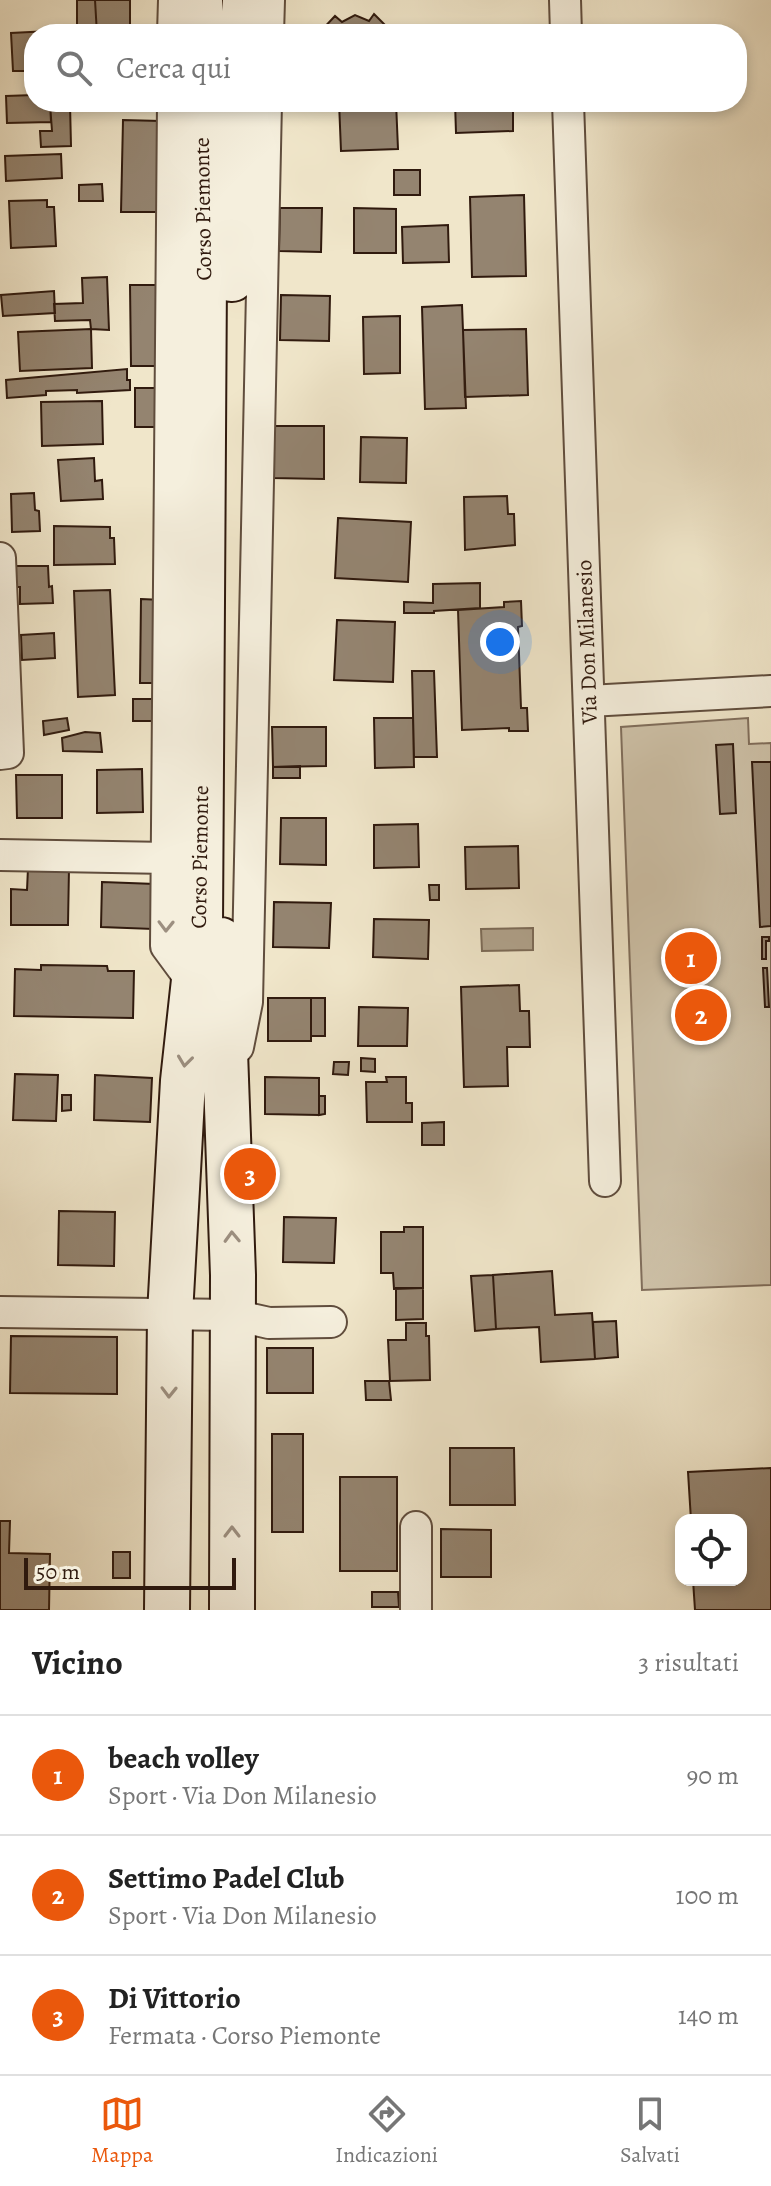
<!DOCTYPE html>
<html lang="it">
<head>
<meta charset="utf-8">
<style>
	body { margin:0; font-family:Alegreya,serif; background:#f2f2f2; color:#222 }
	.controls { position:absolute; right:24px; bottom:24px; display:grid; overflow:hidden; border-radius:16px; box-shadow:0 4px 12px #0003 }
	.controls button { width:72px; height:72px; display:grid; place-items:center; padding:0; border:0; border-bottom:2px solid #e0e0e0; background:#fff; color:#222; font:40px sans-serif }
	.scale { position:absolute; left:24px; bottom:20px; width:212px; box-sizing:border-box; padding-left:8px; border:4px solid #301a0e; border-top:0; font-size:22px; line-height:28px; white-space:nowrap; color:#301a0e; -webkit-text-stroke:6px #f5efdd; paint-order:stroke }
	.you { position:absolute; left:500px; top:642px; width:28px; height:28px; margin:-20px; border:6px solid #fff; border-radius:50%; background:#1a73e8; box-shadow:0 0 0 12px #1a73e833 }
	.badge { display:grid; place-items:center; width:52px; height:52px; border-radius:50%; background:#ea580c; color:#fff; font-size:26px; font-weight:700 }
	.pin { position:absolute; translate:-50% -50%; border:4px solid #fff; box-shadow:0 2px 8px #0006 }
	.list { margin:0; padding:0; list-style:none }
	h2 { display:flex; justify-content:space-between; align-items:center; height:104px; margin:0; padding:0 32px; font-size:34px }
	h2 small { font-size:26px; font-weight:400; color:#767676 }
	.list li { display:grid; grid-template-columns:52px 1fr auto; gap:24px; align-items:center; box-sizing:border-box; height:120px; padding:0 32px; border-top:2px solid #e0e0e0 }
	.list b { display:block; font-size:30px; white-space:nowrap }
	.list p { margin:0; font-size:26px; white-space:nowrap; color:#767676 }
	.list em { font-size:26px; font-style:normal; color:#767676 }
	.icon { flex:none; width:44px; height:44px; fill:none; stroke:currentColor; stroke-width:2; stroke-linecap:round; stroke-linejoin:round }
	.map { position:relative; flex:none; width:771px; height:1610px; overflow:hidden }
	.search { position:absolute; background:#fff; box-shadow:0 4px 12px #0003; left:24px; right:24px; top:24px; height:88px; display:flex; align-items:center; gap:20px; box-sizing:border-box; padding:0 28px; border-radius:32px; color:#767676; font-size:30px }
	.sheet { height:464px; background:#fff }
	nav { display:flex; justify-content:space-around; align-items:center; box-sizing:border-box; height:112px; border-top:2px solid #e0e0e0; background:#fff; font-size:22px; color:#767676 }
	nav a { display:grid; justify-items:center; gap:4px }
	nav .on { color:#ea580c }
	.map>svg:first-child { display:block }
	.green { fill:#cfc3aa; stroke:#806e5c; stroke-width:2 }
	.water { fill:#afa18a; stroke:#7c6b58; stroke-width:2 }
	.building { fill:#948470; stroke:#301a0e; stroke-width:2 }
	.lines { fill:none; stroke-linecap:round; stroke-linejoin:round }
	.street-casing { stroke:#604d3d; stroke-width:34 }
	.secondary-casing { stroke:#301a0e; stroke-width:48 }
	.street { stroke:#f5efdd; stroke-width:30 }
	.secondary { stroke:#f5efdd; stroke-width:44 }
	.oneway { stroke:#9c8f80 }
	.labels { text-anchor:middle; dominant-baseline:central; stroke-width:7; stroke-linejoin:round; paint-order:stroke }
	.street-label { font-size:22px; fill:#301a0e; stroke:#f5efdd }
</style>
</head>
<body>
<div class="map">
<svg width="771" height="1610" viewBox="0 0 771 1610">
	<rect width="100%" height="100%" fill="#f0e6ca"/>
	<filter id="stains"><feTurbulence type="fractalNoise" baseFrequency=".0025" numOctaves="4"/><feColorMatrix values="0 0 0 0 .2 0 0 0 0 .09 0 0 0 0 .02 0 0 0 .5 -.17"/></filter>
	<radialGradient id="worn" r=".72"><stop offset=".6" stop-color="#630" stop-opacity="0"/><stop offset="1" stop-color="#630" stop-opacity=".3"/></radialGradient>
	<path class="green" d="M748 718 749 744 771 743V1285L642 1290 621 727Z"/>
	<path class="water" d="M533 928V950L482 951 481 929Z"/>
	<path class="building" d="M77 0H95L97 34H77Z
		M95 0H130V33L97 34Z
		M374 14 394 34H318L335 16 342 22 355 15 369 21Z
		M70 30V34H34V71H13L11 33Z
		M34 95V102H50L51 122 7 123 6 96Z
		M339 102H396L398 149 341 151Z
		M455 102H513V131L456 133Z
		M50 104H70L71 146 41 147 40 131H52Z
		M123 120 161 121 160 212H121Z
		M61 154 62 178 6 181 5 156Z
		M394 170H420V195H394Z
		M102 184 103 201H79V185Z
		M524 195 526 276 472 277 470 197Z
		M47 200V207H54L56 246 11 248 9 201Z
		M280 208H322L321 252 279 251Z
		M354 208 396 209V253H354Z
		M448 225 449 262 403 263 402 227Z
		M107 277 109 330 91 329 90 320 55 321 54 304 83 303 82 278Z
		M130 285H164V366H131Z
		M54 291 55 313 3 316 1 295Z
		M281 295 330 296 329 341 280 340Z
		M462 305 466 408 425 409 422 307Z
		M400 316V373L364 374 363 317Z
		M91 329 92 368 20 371 18 332Z
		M526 329 528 395 465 397 463 330Z
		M127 369V380H130V390L77 393V390L46 391V395L7 398 6 380Z
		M135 388H164V427H135Z
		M102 401 103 444 42 446 41 402Z
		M272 426H324V479L272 478Z
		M361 437 407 438 406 483 360 482Z
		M94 458 95 481 102 480 103 499 61 501 58 460Z
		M34 493 35 510 39 511 40 531 12 532 11 494Z
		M507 496 508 514H514L515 545 465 550 464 497Z
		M338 518 411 522 408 582 335 578Z
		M54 526 110 527V538H114L115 564 54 565Z
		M14 566H48L49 587 52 586 53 603 20 604V587H15Z
		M480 583V608L434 611V613H404V602L433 603V584Z
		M110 590 115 695 78 697 74 591Z
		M141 599 162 600V683H140Z
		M521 601 522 626 518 627 521 708H527L528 731H509V728L462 730 458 610 504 607V602Z
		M337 620 395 622 393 682 334 680Z
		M54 633 55 658 22 660 21 635Z
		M412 671H434L437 757H414Z
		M133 699H152V721H133Z
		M67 718 69 730 44 735 43 721Z
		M374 718H413L414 767 375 768Z
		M272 727H326V766L273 767Z
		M85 732 100 733 102 752 63 751 62 738Z
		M733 744 736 813 720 814 716 745Z
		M752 762H771V926L760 927Z
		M300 766V778H273V767Z
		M142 769 143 812 97 813V770Z
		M16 775H62V818H17Z
		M281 818H326V865L280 864Z
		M418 824 419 867 374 868V825Z
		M518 846 519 888 466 889 465 847Z
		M28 868H69L68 925H11V889L27 890Z
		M102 882 155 884 153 929 101 927Z
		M429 885H439V900H430Z
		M274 902 331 903 329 948 273 947Z
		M374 919 429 920 428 959 373 957Z
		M762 937H769V941H766V959H762Z
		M41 965 107 966 108 971H134L133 1018 14 1016 15 969 41 970Z
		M763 968H767L769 1007H765Z
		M519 985 520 1011H529L530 1047H507L508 1086 464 1087 461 987Z
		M268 998H311V1041H268Z
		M311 998H325V1036H311Z
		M359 1007 408 1008 407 1046H358Z
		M361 1058 375 1059V1072L361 1071Z
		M334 1062H349L348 1075 333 1074Z
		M15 1074 58 1075 56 1121 13 1120Z
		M95 1075 152 1078 150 1122 94 1120Z
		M265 1077 319 1078V1115L265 1114Z
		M386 1077H406V1103H412V1122H367L366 1082H387Z
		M62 1095H71V1110L62 1111Z
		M319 1096H325V1114L319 1115Z
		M444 1122V1145H422V1123Z
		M59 1211 115 1212 114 1266 58 1265Z
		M284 1217 336 1218 334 1263 283 1262Z
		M404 1227H423V1288L394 1289 393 1273H381V1232H404Z
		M552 1271 555 1315 592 1313 595 1359 541 1362 539 1327 496 1329 493 1275Z
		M493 1275 496 1329 475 1331 471 1276Z
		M396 1288H423V1319L396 1320Z
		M616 1321 618 1357 595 1359 593 1322Z
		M406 1323H426V1336H429L430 1380 390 1381 388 1340H406Z
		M11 1336 117 1337V1394L10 1393Z
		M267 1348H313V1393H267Z
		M365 1381H389L391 1400H366Z
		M272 1434H303V1532H272Z
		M450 1448H514L515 1505H450Z
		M771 1468V1610H695L693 1580H741V1520H691L688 1472Z
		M340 1477H397V1571H340Z
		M0 1521H10L9 1553 50 1554 49 1610H0Z
		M441 1529 491 1530V1577H441Z
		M113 1552H130V1578H113Z
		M372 1592H398L399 1607H372Z"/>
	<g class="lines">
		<defs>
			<path id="street" d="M565 0 566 34
				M173 34 174 0
				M268 34 269 0
				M173 102 166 946 194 984
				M568 102 605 1181
				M0 558 8 753 0 754
				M589 701 771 691
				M0 855 168 858
				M238 1047 247 1002 266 102
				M0 1312 233 1315 269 1323 331 1322
				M416 1610V1527"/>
			<path id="secondary" d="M200 0 201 34
				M243 34 245 0
				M232 279 240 102
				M221 940 233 1275 232 1610
				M167 1610 170 1314 183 1081 200 925 204 276 202 102"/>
		</defs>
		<use href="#street" class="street-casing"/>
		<use href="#secondary" class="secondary-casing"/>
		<use href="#street" class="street"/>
		<use href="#secondary" class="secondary"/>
	</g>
	<defs><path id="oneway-chevron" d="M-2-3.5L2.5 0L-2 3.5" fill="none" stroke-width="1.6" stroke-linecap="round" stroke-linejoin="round" transform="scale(2)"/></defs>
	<g class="oneway">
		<use href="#oneway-chevron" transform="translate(166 926) rotate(91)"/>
		<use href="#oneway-chevron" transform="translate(185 1061) rotate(97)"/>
		<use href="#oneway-chevron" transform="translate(232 1237) rotate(-92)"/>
		<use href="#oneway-chevron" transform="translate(169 1392) rotate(91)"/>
		<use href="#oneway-chevron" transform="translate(232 1532) rotate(-90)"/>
	</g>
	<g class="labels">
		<g class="street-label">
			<text transform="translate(203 209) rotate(-91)">Corso Piemonte</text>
			<text transform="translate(587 642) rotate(-92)">Via Don Milanesio</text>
			<text transform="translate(200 857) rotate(-89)">Corso Piemonte</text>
		</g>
	</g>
	<rect width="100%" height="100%" filter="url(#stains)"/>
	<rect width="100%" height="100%" fill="url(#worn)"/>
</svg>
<div class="controls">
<button><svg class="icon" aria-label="locate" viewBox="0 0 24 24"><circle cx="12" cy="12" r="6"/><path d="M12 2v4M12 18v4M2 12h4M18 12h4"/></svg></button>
</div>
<div class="scale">50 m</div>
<div class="you"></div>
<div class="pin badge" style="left:691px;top:958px">1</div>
<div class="pin badge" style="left:701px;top:1015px">2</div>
<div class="pin badge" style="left:250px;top:1174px">3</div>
<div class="search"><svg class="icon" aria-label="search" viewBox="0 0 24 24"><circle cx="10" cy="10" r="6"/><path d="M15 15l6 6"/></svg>Cerca qui</div>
</div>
<section class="sheet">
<h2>Vicino<small>3 risultati</small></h2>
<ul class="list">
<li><span class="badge">1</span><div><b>beach volley</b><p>Sport · Via Don Milanesio</p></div><em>90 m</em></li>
<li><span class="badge">2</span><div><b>Settimo Padel Club</b><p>Sport · Via Don Milanesio</p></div><em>100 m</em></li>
<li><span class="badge">3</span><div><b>Di Vittorio</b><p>Fermata · Corso Piemonte</p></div><em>140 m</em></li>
</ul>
</section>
<nav>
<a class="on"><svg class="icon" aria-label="map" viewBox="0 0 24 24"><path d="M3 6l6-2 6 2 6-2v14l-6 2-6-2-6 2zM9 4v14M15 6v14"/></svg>Mappa</a>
<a><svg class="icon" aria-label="directions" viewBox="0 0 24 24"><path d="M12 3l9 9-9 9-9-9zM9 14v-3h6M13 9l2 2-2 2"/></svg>Indicazioni</a>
<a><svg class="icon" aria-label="saved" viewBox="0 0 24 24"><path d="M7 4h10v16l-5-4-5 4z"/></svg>Salvati</a>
</nav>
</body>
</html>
